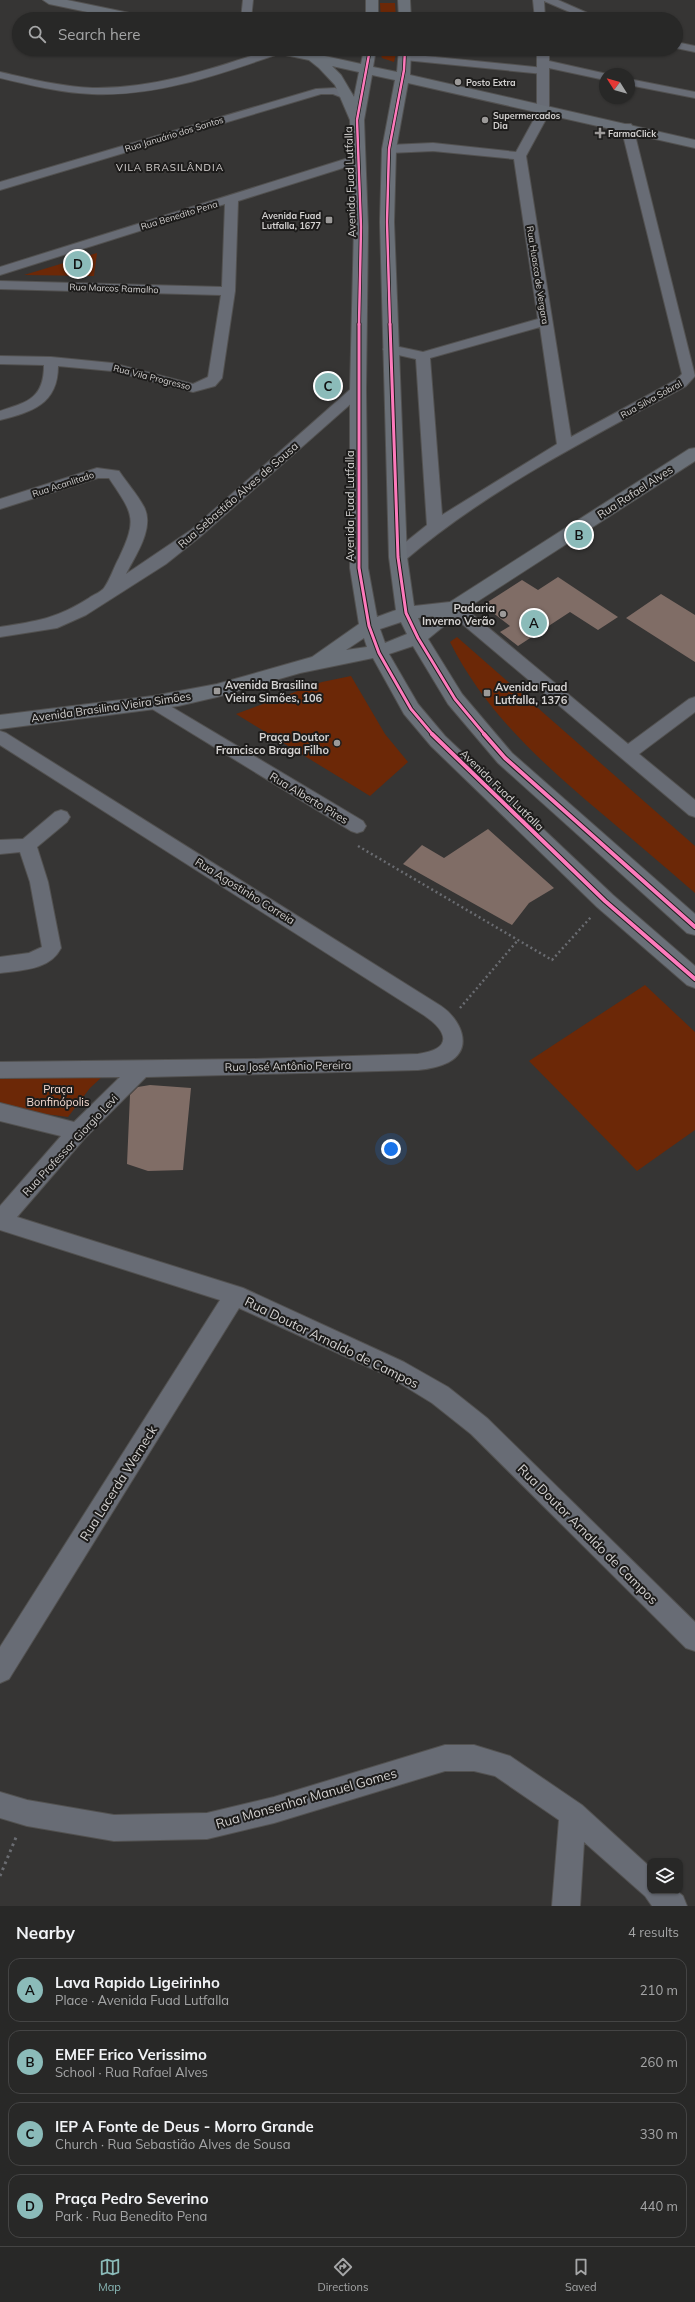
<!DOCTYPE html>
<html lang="en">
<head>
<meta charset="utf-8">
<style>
	body { margin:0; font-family:Mulish,sans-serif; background:#343433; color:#f1f3f6 }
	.controls { position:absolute; right:12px; bottom:12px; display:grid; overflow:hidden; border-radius:8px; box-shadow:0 1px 3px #0004 }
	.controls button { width:36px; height:36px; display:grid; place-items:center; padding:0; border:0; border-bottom:1px solid #444; background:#282827; color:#f1f3f6; font:20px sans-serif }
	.compass { position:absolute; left:599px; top:68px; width:36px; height:36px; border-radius:50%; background:#282827; box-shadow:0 1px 3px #0004; rotate:307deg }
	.you { position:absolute; left:391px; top:1149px; width:14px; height:14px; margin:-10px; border:3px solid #fff; border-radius:50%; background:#1a73e8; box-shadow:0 0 0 6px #1a73e833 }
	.badge { display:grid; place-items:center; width:26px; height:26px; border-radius:50%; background:#8bbbb9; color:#111; font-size:13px; font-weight:700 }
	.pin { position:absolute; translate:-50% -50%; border:2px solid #fff; box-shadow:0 1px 4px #0006 }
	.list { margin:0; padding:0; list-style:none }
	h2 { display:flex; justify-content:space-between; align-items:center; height:52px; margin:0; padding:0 16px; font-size:17px }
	h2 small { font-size:13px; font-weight:400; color:#a5a6a7 }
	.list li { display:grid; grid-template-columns:26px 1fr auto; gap:12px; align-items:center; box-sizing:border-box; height:64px; margin:0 8px 8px; padding:0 8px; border:1px solid #444; border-radius:12px }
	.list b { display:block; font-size:15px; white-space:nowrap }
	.list p { margin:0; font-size:13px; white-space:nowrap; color:#a5a6a7 }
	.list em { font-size:13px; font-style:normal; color:#a5a6a7 }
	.icon { flex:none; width:22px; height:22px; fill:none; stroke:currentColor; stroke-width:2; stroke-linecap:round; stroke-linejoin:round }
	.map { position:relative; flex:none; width:695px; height:1906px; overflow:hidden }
	.search { position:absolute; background:#282827; box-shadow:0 1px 3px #0004; left:12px; right:12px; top:12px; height:44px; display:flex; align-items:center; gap:10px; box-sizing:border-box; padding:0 14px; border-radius:22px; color:#a5a6a7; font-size:15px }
	.sheet { height:340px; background:#282827 }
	nav { display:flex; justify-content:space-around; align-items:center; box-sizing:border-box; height:56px; border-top:1px solid #444; background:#282827; font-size:11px; color:#a5a6a7 }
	nav a { display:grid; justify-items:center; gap:2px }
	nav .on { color:#8bbbb9 }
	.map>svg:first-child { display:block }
	.green { fill:#6c2807 }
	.building { fill:#806d66 }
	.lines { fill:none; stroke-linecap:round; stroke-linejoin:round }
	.lane-casing { stroke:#525150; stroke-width:8 }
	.street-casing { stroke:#525150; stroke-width:2 }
	.secondary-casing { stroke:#525150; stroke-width:2 }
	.path-far1 { stroke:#6a6c71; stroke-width:2.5; stroke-dasharray:2 3; stroke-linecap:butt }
	.path { stroke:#6a6c71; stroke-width:3; stroke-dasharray:2.5 4; stroke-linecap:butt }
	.lane { stroke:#686c75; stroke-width:6 }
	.street { fill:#686c75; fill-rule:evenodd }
	.secondary { fill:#6a7078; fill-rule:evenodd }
	.cycleway-far2-casing { stroke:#1d1c1b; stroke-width:4 }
	.cycleway-far1-casing { stroke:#1d1c1b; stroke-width:5 }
	.cycleway-casing { stroke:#1d1c1b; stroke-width:6 }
	.cycleway-far2 { stroke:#fd7abc; stroke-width:2.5 }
	.cycleway-far1 { stroke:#fd7abc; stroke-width:3 }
	.cycleway { stroke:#fd7abc; stroke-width:4 }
	.poi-dot { fill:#9c9a99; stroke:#1d1c1b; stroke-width:1.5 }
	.labels { text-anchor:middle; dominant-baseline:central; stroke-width:4; stroke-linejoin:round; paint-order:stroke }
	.far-poi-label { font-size:9px; font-weight:bold; fill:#d3d1d0; stroke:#1d1c1b; text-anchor:start }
	.far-street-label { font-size:9px; fill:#d3d1d0; stroke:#1d1c1b }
	.far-neighbourhood-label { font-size:10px; letter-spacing:1px; fill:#dcd8d6; stroke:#1d1c1b }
	.street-label { font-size:11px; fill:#d3d1d0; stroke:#1d1c1b }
	.poi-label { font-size:11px; font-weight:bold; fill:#d3d1d0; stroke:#1d1c1b; text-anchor:end }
	.park-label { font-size:11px; fill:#f6dcd3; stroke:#1d1c1b }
	.near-street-label { font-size:13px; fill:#d3d1d0; stroke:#1d1c1b }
</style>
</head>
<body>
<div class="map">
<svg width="695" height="1906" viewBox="0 0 695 1906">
	<rect width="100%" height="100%" fill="#363534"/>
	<path class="green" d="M380 3H395L396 19H381Z
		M379 49H397L394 62 382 58Z
		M97 253 94 276 24 275Z
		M457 637 695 846V893C664 866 632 839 600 812 541 762 485 712 450 642Z
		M351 676 385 734 408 762 370 796 236 714 322 682Z
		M645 985 695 1032V1130L637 1171 529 1061Z
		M0 1072 103 1076 90 1088 68 1117 0 1108Z"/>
	<path class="building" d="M558 577 618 617 598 630 570 612 518 646 500 632 510 626 483 605 522 580 538 590Z
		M661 594 695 615V662L626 618Z
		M488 829 554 888 529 903 512 925 403 864 422 845 444 858Z
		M150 1085 191 1088 183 1170 148 1171 127 1164 130 1095 138 1087Z"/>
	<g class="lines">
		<defs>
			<path id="lane" d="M405 57 544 71"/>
			<path id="street" d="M243 0H253L251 19H241Z
				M533 0H558L601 19H586L544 1 545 19H535Z
				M676 42 695 46V52L676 48Z
				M272 49 286 50 284 52C223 73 158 97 92 94 61 93 30 85 0 78V72C31 79 62 87 93 88 155 89 215 68 272 49Z
				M537 49H549V61L607 74H605V80L549 68V109L545 121 526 156 571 437 676 380 682 374 621 127 623 124H631L633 127 695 376 686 386C589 439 488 489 404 561H392L390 557 392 553 427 525 416 359 385 352 383 349 390 345 423 352 538 319 514 159 433 151 389 153 383 149 389 145 433 143 516 152 533 121 537 109ZM540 327 557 444 442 515 430 358Z
				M629 79 695 92V98L629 85Z
				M335 88 354 97 348 100 333 94H321L0 190V182L316 89Z
				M358 155 362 156 364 159 362 162 238 201 235 291 222 378 215 386 193 392 112 371 58 366C58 404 32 412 0 420V411C28 402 44 398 44 365L0 364V356L51 357 112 363 193 384 208 377 221 295 0 289V281L222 287 225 204 0 275V267Z
				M358 386 365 390 363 393 201 536 166 564 86 615 57 628 0 637V627C37 621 56 619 89 598 93 595 101 592 104 588 110 580 114 567 119 558 138 518 133 514 109 478H98L0 509V499L97 468 119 471C127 483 137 494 144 507 155 528 135 556 126 574L191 530 353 387Z
				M454 603 460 604 628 744 689 699 695 697V712L639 754 695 800V817L689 815 448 612 446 608 448 604Z
				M155 697 363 821 366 826 363 831 357 833 351 831 149 707 147 703 149 699Z
				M0 731 6 733 441 1006C459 1018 475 1047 449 1062 439 1067 428 1069 418 1070L146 1077 85 1138 17 1217 243 1288 404 1362 448 1387 487 1418 695 1622V1651L686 1648 471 1434 432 1403 388 1376 239 1308 9 1679 0 1683V1647L220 1300 0 1230V1206L61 1136 0 1121V1103L74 1122 120 1077 0 1078V1062L250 1059 418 1054C455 1049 447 1030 422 1014L0 745Z
				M61 810 67 812 70 817 67 822 37 847 48 882 61 948C50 970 22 970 0 973V957L29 953 42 947 30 882 20 852 0 854V840L23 839 55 812Z
				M445 1745H474L510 1756 582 1805 650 1867V1891H677L683 1896 687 1906H652L645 1896 584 1842 580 1906H552L559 1820 495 1776 474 1771H445L274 1823 207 1839 114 1841 27 1826 0 1818V1792L27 1800 114 1815 207 1813 274 1797Z"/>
			<path id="secondary" d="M43 0H67L139 15 145 19H121L49 4Z
				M366 0H378V19H366Z
				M398 0H410L411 19H399Z
				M270 49H293L361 64 364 49H376L373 67 397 72 399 49H411L410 75 695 140V148L408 83 396 149 394 222 407 557 414 606 450 602 689 449 695 448V461L461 612 428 639 462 694 512 753 695 914V935L687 933 498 763 448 704 413 646 389 654 418 704 445 736 613 895 695 966V988L687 985 597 907 431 746 404 714 373 658 300 673 217 697 178 706 0 729V715L153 696 217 684 312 657 359 624 350 568V390L354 227 350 120 335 85 319 68 309 60 271 52ZM332 66 359 72 354 97 341 75ZM372 75 395 80 382 149 380 222 389 557 396 610 377 617 368 568 366 390 368 227 364 120ZM434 616 421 625 418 618ZM401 622 407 634 385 643 380 629ZM364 638 367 647 346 650Z"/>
		</defs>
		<use href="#lane" class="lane-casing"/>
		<use href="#street" class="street-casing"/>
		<use href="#secondary" class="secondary-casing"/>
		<path class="path-far1" d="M358 846 552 960 591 917
			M460 1008 518 940"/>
		<path class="path" d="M0 1876 17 1835"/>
		<use href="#lane" class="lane"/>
		<use href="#street" class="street"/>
		<use href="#secondary" class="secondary"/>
		<defs>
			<path id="cycleway-far2" d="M359 325 361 227 357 120 370 49
				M390 325 387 222 389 149 404 70 405 49"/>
			<path id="cycleway-far1" d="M359 324V568L369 626 379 653 411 709 433 735
				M390 324 398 557 406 613 418 638 455 699 485 735"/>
			<path id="cycleway" d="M432 734 605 901 695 979
				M484 734 505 758 695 927"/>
		</defs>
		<use href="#cycleway-far2" class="cycleway-far2-casing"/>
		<use href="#cycleway-far1" class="cycleway-far1-casing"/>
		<use href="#cycleway" class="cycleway-casing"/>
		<use href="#cycleway-far2" class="cycleway-far2"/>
		<use href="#cycleway-far1" class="cycleway-far1"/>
		<use href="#cycleway" class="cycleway"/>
	</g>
	<g class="poi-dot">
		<circle cx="458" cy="82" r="4"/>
		<circle cx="485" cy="120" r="4"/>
		<path d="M598 127h4v4h4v4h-4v4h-4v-4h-4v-4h4z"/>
		<rect x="325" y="216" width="8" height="8" rx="2"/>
		<circle cx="503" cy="614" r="4"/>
		<rect x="213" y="687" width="8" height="8" rx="2"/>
		<rect x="483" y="689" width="8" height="8" rx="2"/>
		<circle cx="337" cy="743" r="4"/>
	</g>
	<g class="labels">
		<g class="far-poi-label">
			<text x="466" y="82">Posto Extra</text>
			<text x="493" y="115">Supermercados<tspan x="493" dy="10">Dia</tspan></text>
			<text x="608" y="133">FarmaClick</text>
			<text x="321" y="215" text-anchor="end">Avenida Fuad<tspan x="321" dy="10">Lutfalla, 1677</tspan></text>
		</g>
		<g class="far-street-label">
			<text transform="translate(174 134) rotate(-17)">Rua Januário dos Santos</text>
			<text transform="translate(179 215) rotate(-17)">Rua Benedito Pena</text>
			<text transform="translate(538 275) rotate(81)">Rua Huasca de Vergara</text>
			<text transform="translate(114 288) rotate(2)">Rua Marcos Ramalho</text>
			<text transform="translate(152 377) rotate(14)">Rua Vila Progresso</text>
			<text transform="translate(651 399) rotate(-29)">Rua Silva Sobral</text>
			<text transform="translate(63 484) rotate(-18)">Rua Acanlitado</text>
		</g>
		<g class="far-neighbourhood-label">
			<text x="170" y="167">VILA BRASILÂNDIA</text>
		</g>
		<g class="street-label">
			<text transform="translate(350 182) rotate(-92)">Avenida Fuad Lutfalla</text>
			<text transform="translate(635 492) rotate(-33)">Rua Rafael Alves</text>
			<text transform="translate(238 495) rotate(-41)">Rua Sebastião Alves de Sousa</text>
			<text transform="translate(350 506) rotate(-90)">Avenida Fuad Lutfalla</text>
			<text transform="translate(111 707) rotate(-8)">Avenida Brasilina Vieira Simões</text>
			<text transform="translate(502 790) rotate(44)">Avenida Fuad Lutfalla</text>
			<text transform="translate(309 798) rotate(31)">Rua Alberto Pires</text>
			<text transform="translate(245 891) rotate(32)">Rua Agostinho Correia</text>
			<text transform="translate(288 1066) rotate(-1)">Rua José Antônio Pereira</text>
			<text transform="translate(70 1145) rotate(-47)">Rua Professor Giorgio Levi</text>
		</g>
		<g class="poi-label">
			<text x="495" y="608">Padaria<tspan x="495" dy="13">Inverno Verão</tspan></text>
			<text x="225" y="685" text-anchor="start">Avenida Brasilina<tspan x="225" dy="13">Vieira Simões, 106</tspan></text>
			<text x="495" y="687" text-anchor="start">Avenida Fuad<tspan x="495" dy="13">Lutfalla, 1376</tspan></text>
			<text x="329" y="737">Praça Doutor<tspan x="329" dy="13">Francisco Braga Filho</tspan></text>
		</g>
		<g class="park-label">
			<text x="58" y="1089">Praça<tspan x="58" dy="13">Bonfinópolis</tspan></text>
		</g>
		<g class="near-street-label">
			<text transform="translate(332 1342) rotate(26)">Rua Doutor Arnaldo de Campos</text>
			<text transform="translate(118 1483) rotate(-58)">Rua Lacerda Werneck</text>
			<text transform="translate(588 1534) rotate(45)">Rua Doutor Arnaldo de Campos</text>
			<text transform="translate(306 1798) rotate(-16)">Rua Monsenhor Manuel Gomes</text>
		</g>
	</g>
</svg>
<div class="controls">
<button><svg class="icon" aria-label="layers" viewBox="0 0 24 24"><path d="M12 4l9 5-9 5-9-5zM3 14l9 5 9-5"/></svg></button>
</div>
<svg class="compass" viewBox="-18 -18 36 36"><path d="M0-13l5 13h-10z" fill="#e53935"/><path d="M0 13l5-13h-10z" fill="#a5a6a7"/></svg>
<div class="you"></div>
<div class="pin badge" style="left:534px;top:623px">A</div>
<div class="pin badge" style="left:579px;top:535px">B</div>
<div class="pin badge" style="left:328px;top:386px">C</div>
<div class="pin badge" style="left:78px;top:264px">D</div>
<div class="search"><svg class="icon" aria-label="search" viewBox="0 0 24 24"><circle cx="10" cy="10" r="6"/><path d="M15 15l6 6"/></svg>Search here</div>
</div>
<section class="sheet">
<h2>Nearby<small>4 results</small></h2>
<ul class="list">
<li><span class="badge">A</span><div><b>Lava Rapido Ligeirinho</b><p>Place · Avenida Fuad Lutfalla</p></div><em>210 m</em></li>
<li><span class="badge">B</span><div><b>EMEF Erico Verissimo</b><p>School · Rua Rafael Alves</p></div><em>260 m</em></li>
<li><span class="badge">C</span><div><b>IEP A Fonte de Deus - Morro Grande</b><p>Church · Rua Sebastião Alves de Sousa</p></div><em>330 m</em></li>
<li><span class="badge">D</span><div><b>Praça Pedro Severino</b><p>Park · Rua Benedito Pena</p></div><em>440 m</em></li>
</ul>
</section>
<nav>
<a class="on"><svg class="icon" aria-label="map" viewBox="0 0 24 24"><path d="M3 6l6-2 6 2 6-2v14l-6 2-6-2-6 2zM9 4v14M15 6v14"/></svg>Map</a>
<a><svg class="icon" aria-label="directions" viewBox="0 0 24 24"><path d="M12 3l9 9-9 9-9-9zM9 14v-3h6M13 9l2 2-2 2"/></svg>Directions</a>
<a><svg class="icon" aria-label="saved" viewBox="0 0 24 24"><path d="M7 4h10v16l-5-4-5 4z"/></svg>Saved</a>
</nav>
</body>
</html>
